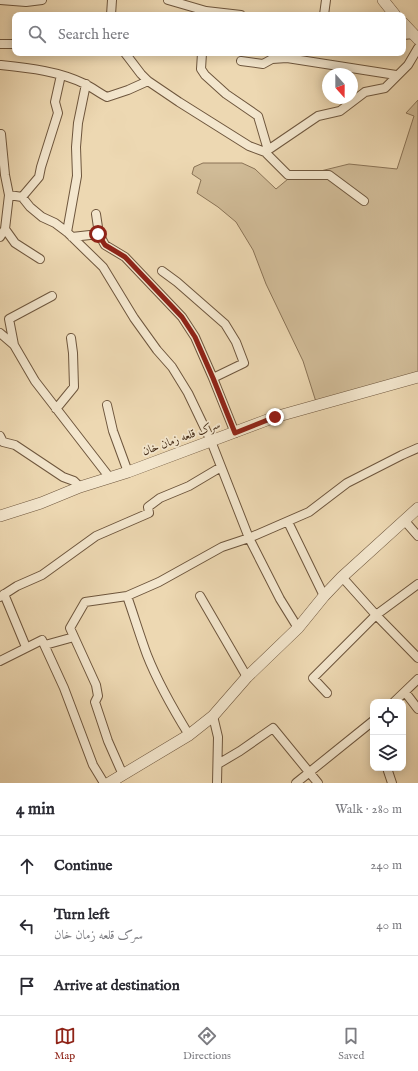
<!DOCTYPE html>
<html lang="en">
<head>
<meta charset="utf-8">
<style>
	body { margin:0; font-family:"IM FELL English",Amiri,serif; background:#f2f2f3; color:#2b2b33 }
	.controls { position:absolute; right:12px; bottom:12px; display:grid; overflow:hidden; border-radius:8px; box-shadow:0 2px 10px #0003 }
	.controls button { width:36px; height:36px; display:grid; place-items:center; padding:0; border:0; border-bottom:1px solid #e1e1e2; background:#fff; color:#2b2b33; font:20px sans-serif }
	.compass { position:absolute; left:322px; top:68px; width:36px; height:36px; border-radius:50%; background:#fff; box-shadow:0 2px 10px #0003; rotate:159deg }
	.stop { position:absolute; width:12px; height:12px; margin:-9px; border:3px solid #8f2418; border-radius:50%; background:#fff }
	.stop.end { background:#8f2418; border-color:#fff; box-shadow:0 1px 4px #0008 }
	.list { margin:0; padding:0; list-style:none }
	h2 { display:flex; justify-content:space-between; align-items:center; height:52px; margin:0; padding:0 16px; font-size:17px }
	h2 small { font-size:13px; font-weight:400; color:#7c7c81 }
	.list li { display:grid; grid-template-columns:26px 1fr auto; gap:12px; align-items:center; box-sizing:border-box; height:60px; padding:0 16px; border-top:1px solid #e1e1e2 }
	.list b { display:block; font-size:15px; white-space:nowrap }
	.list p { margin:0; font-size:13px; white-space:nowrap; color:#7c7c81 }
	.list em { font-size:13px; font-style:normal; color:#7c7c81 }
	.icon { flex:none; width:22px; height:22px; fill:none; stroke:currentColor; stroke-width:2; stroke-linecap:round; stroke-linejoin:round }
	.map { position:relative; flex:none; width:418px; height:783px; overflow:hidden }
	.search { position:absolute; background:#fff; box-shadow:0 2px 10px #0003; left:12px; right:12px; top:12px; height:44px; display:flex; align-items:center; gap:10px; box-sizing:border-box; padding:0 14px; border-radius:8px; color:#7c7c81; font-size:15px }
	.sheet { height:232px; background:#fff }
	nav { display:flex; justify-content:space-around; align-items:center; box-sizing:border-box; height:56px; border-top:1px solid #e1e1e2; background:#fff; font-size:11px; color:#7c7c81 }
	nav a { display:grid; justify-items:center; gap:2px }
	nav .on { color:#8f2418 }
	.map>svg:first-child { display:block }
	.green { fill:#d0bb97; stroke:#8a7356 }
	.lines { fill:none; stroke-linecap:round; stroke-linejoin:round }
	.minor-casing { stroke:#6e563d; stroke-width:10 }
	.tertiary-casing { stroke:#6e563d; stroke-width:12 }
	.minor { stroke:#f3e6cd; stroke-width:8 }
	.tertiary { stroke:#f3e6cd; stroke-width:11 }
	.route { stroke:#8f2418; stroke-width:5 }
	.labels { text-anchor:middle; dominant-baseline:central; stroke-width:3.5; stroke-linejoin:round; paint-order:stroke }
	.street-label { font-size:12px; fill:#442b16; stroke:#f3e6cd }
</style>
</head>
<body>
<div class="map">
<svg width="418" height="783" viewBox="0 0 418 783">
	<rect width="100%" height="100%" fill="#edd8b2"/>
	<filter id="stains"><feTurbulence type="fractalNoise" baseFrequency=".005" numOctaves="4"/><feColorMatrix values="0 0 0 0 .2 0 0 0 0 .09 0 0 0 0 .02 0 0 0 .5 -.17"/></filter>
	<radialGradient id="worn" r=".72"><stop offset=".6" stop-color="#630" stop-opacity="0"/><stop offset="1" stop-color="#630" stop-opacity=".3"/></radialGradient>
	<path class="green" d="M418 100V377L317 405 303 361 266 284 253 250 236 222 218 207 197 193 201 180 192 174 194 167 203 163H242L255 169 276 189 288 179 349 164 397 169 414 116 406 113Z"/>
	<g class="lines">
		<defs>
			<path id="minor" d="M0 0 26 2 42 0
				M168 0 206 11 241 15
				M111 15 112 0
				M324 15 326 0
				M403 35 414 34
				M0 44H15
				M125 53 141 74 148 81 179 102 249 146 265 152 288 175H329L364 201
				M202 53 201 69 205 75 226 94 258 116 268 150
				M241 61 263 64 272 59 287 58 396 75
				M0 65C29 68 59 71 85 84 93 88 99 93 107 97L128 90 148 81
				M265 152 318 116 340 111 365 92 385 88 408 65 418 48
				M9 195 22 197 30 207 42 217 55 223 67 232 103 267 134 318 157 350 172 367 188 393 211 441 249 538 280 599 298 628
				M22 197 39 177 41 167 58 113 55 102 61 75
				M5 229 15 243 40 259
				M67 232 77 176 76 147 78 123 86 84
				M99 234 105 245 125 257 182 317 195 337 213 378 235 433
				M0 237 5 229 9 195 5 175 1 134
				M72 237 99 234 96 214
				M162 271 177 282 225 324 236 342 244 363 213 378
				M0 333 14 345 35 381 110 478
				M14 345 9 319 52 296
				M107 405 113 431 128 472
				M56 409 74 387 73 353 71 338
				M0 436 3 442 15 445 63 477 74 481 80 487
				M404 520 418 536
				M288 522 324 596
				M342 577 376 615 418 658
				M4 594 26 647
				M127 596C134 616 140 636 147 655 158 683 173 709 189 735
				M200 596 247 677
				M0 597 17 586 42 575 96 536 149 513 148 507 160 498 189 486 221 467
				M45 645 74 637
				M0 661 42 640 64 688 93 765 104 783
				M405 692 418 709
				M327 693 313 678 376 615 418 584
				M394 702 418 679
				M213 716 218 737 217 783
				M218 764 240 751 273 728 318 783
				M387 768 392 783
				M123 775 108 741 95 702 98 696 96 685 70 628 85 602 127 596 159 582 222 547 249 538 309 512 347 483 402 455 418 448
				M296 783 373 721"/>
			<path id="tertiary" d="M383 0 395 15
				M403 23 418 39
				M0 516 41 503 80 487 128 472 275 417 418 377
				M109 783 189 735 213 716 247 677 298 628 324 596 342 577 418 508"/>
		</defs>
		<use href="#minor" class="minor-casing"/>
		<use href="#tertiary" class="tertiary-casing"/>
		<use href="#minor" class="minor"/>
		<use href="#tertiary" class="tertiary"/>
	</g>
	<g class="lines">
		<path class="route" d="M98 234 105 245 125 257 182 317 195 337 213 378 235 433 275 417"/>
	</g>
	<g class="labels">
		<g class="street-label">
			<text transform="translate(181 438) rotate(-20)">سرک قلعه زمان خان</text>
		</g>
	</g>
	<rect width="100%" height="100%" filter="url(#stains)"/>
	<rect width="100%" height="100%" fill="url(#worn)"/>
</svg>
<div class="controls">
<button><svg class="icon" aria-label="locate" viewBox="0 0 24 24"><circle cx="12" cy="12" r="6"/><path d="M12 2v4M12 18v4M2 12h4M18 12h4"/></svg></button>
<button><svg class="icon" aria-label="layers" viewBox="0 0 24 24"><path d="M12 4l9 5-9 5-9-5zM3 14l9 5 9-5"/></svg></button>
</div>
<svg class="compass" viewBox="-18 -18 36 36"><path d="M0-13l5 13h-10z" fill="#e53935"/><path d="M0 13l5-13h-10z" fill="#7c7c81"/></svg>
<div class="stop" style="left:98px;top:234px"></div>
<div class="stop end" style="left:275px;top:417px"></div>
<div class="search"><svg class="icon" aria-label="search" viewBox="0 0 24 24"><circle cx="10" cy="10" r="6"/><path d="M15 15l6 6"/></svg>Search here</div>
</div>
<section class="sheet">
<h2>4 min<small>Walk · 280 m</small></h2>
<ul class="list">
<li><svg class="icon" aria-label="ahead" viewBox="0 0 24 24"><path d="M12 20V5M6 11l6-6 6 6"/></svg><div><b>Continue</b></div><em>240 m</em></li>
<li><svg class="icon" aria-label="left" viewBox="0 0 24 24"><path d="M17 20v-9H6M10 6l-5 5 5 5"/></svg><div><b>Turn left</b><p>سرک قلعه زمان خان</p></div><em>40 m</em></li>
<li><svg class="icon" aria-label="arrive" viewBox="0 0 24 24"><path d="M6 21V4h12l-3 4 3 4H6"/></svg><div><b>Arrive at destination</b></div></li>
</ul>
</section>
<nav>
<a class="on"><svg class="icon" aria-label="map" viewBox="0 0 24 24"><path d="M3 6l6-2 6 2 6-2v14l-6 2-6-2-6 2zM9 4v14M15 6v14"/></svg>Map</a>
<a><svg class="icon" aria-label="directions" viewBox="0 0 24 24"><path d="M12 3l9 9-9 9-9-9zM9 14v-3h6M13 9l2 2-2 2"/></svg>Directions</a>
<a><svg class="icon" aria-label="saved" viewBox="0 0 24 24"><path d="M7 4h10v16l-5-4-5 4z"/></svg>Saved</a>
</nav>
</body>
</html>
